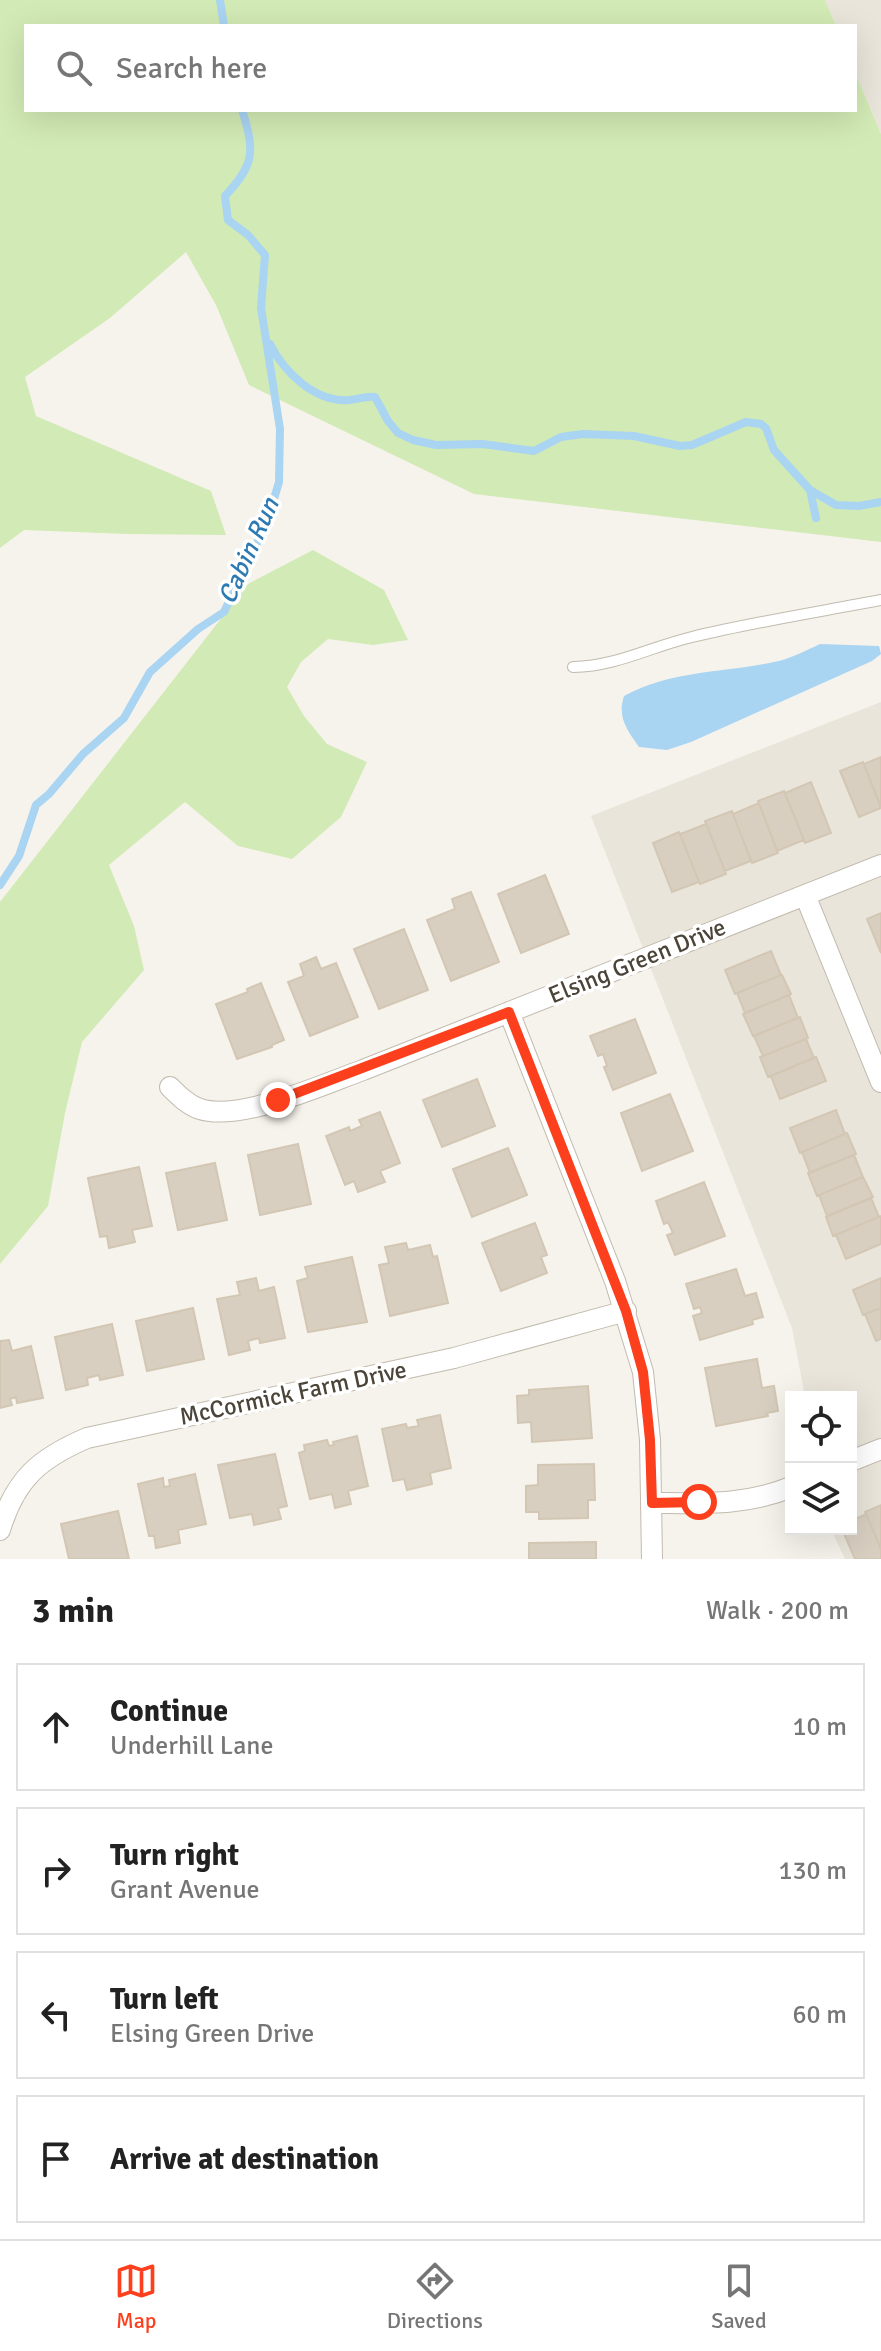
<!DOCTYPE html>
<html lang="en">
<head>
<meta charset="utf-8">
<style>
	body { margin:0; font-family:Signika,sans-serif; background:#f2f2f2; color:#222 }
	.controls { position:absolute; right:24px; bottom:24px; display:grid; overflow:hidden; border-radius:0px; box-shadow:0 8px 32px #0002 }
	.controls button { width:72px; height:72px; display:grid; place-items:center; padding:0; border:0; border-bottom:2px solid #e0e0e0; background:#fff; color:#222; font:40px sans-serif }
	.stop { position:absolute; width:24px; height:24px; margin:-18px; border:6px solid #fc3f1d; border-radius:50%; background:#fff }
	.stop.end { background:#fc3f1d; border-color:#fff; box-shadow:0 2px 8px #0008 }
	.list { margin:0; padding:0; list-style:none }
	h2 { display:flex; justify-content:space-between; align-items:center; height:104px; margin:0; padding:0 32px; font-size:34px }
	h2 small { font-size:26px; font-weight:400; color:#767676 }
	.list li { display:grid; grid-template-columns:52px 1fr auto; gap:24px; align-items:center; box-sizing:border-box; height:128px; margin:0 16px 16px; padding:0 16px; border:2px solid #e0e0e0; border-radius:0px }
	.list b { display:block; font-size:30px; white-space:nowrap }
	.list p { margin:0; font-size:26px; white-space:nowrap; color:#767676 }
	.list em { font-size:26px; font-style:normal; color:#767676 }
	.icon { flex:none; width:44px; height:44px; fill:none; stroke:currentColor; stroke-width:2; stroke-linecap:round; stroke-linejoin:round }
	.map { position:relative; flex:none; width:881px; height:1559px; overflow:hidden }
	.search { position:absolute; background:#fff; box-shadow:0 8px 32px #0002; left:24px; right:24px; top:24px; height:88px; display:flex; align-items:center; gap:20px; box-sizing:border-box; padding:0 28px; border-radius:0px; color:#767676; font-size:30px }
	.sheet { height:680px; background:#fff }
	nav { display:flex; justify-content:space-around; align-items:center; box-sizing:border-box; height:112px; border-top:2px solid #e0e0e0; background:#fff; font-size:22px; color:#767676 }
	nav a { display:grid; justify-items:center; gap:4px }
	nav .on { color:#fc3f1d }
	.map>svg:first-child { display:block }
	.residential { fill:#eae5da }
	.green { fill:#d2eab5 }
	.water { fill:#a9d4f2 }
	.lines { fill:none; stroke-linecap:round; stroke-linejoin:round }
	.stream { stroke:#a9d4f2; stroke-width:8 }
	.building { fill:#d8cfc1; stroke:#d3c7b4; stroke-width:2 }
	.lane-casing { stroke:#c2bbae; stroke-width:12 }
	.street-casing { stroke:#c2bbae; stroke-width:22 }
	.lane { stroke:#fff; stroke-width:10 }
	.street { stroke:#fff; stroke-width:20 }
	.route { stroke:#fc3f1d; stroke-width:10 }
	.labels { text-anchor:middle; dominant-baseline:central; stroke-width:7; stroke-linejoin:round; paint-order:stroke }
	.street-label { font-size:24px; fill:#4b4439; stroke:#fff }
	.water-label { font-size:26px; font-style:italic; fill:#2e7ab2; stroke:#fff }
</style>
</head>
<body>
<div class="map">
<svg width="881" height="1559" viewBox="0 0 881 1559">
	<rect width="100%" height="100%" fill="#f6f3ec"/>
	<path class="residential" d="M825 0H881V134L855 72V26H836Z
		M881 702V1559H845L831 1529H851V1397H805L792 1328 591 816Z"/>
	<path class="green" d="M0 0H825L836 26H26V110H855V72L881 134V542L474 494 249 385 216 305 186 252 110 318 25 377 36 416 211 491 226 535 127 534 24 530 0 548Z
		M313 550 384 590 408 640 373 645 328 639 301 662 287 687 304 716 327 744 367 762 341 817 292 859 238 846 185 802 109 865 134 926 144 970 82 1042 65 1113 48 1206 0 1264V902L248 584Z"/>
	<path class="water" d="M820 644 879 646 881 654 872 661 691 742 667 750 639 747C627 730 617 717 624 696 672 670 722 673 774 662 790 659 805 651 820 644Z"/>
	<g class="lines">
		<path class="stream" d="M220 0 224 26
			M270 344C284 372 315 403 350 400 359 399 366 396 375 397L388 421 398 433 413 440 436 445 483 444 534 451 561 437 583 434 634 436 680 446 692 445 746 422 761 424 766 428 774 450 810 490 836 505 859 506 881 502
			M810 490 816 518
			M0 885 19 856 36 805 49 794 83 754 124 718 150 672 198 629 224 612 267 522 279 482 280 429 261 308 265 255 248 235 228 220 225 196C255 164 255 151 242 110"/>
	</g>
	<path class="building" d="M881 757V807L864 764Z
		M863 762 881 808 859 817 840 771Z
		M811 782 831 833 805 843 785 793Z
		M784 791 804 840 777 851 758 801Z
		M759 803 778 853 752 863 733 814Z
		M732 811 751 861 725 871 705 821Z
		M706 824 726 874 700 884 680 834Z
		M679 832 699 882 672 892 653 843Z
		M545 875 569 934 521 953 498 894Z
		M471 892 499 962 451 981 427 920 455 909 452 899Z
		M881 913V953L867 919Z
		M404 929 428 990 379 1009 354 949Z
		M771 951 781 975 735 994 725 970Z
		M316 957 321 969 336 963 358 1017 310 1036 288 982 304 976 300 964Z
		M781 975H782L791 994 745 1013 737 993Z
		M261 983 284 1040 272 1045V1047L237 1059 216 1004 248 992 247 989Z
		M789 995 798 1018 753 1036 743 1014Z
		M800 1017 808 1038 763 1056 754 1036Z
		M635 1019 656 1073 613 1090 604 1067 607 1066 603 1054 598 1056 590 1036Z
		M806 1039 814 1058 768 1077 760 1057Z
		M816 1057 826 1081 780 1099 771 1076Z
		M477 1079 495 1126 442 1147 423 1100Z
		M670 1094 693 1151 642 1171 621 1113Z
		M836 1110 845 1134 800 1153 790 1128Z
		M380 1112 400 1163 380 1171 385 1182 358 1192 354 1181 345 1185 326 1136 349 1127 350 1131 362 1126 359 1120Z
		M847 1133 856 1154 810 1173 802 1152Z
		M298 1144 311 1204 260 1215 248 1155Z
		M508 1148 527 1195 472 1217 453 1169Z
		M854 1155 863 1177 817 1196 808 1173Z
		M215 1163 227 1220 178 1230 166 1173Z
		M139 1167 152 1226 132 1230 135 1242 109 1248 107 1236 100 1237 88 1178Z
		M863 1177 873 1197 827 1216 819 1195Z
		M704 1182 725 1236 675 1255 667 1235 673 1233 668 1222 664 1224 656 1201Z
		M871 1198 879 1217 833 1236 826 1217Z
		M881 1216V1244L846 1259 836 1235Z
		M535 1223 547 1255 541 1257 547 1273 501 1291 482 1243Z
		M406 1243 408 1250 430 1245 433 1257 437 1256 448 1303 390 1316 379 1265 389 1263 385 1247Z
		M352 1257 367 1322 308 1332 297 1281 308 1278 305 1267Z
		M736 1269 745 1296 756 1293 763 1317 752 1320 753 1324 700 1340 693 1316 702 1313 700 1307 694 1309 686 1284Z
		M256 1278 259 1291 274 1287 285 1338 260 1343 259 1338 248 1341 250 1350 229 1355 217 1299 240 1295 237 1282Z
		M881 1278V1308L863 1315 853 1290Z
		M193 1308 204 1359 147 1371 136 1321Z
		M881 1308V1339L876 1341 865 1314Z
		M112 1324 123 1375 100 1380 99 1375 87 1378 88 1385 66 1390 55 1337Z
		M9 1340 12 1351 31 1346 43 1398 17 1403 16 1397 10 1399 12 1405 0 1408V1341Z
		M757 1359 762 1388 774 1386 778 1411 767 1413 768 1416 716 1426 705 1368Z
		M588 1386 592 1438 532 1442 531 1422 518 1423 517 1396 529 1395V1390Z
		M440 1415 451 1468 430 1473 432 1484 407 1490 404 1479 393 1481 382 1429 406 1424 407 1428 419 1426 417 1420Z
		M357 1436 368 1486 348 1491 351 1504 335 1508 332 1494 310 1499 299 1453 305 1451 304 1445 327 1440 329 1446 334 1445 333 1442Z
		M275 1454 287 1506 278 1508 281 1519 254 1525 252 1514 230 1518 218 1465Z
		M594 1464 595 1500H588V1518L539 1519V1512H526V1486L538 1485V1465Z
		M195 1474 206 1524 178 1530 180 1543 156 1548 154 1536H149L138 1484 163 1478 164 1487 170 1486 169 1480Z
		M881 1505V1549L865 1512Z
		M118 1511 129 1559H69L61 1524Z
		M866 1514 881 1549V1559H855L842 1529H851V1521Z
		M596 1542V1559H529V1543Z"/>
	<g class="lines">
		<defs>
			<path id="lane" d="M573 667C617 666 650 647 692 637 754 622 818 612 881 600"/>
			<path id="street" d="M805 895 881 1082
				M509 1012 615 1281 643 1372 650 1440 652 1559
				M170 1087C179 1096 188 1105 200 1109 240 1122 324 1084 363 1070L881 865
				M851 1461 881 1449
				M652 1503C700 1503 746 1506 791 1487
				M0 1530C15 1479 40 1458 87 1438L454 1358 626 1311"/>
		</defs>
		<use href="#lane" class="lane-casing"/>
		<use href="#street" class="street-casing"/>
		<use href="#lane" class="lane"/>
		<use href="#street" class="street"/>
	</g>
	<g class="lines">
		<path class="route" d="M278 1100 509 1012 626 1311 643 1372 650 1440 652 1503 699 1502"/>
	</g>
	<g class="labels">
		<g class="street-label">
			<text transform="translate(637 961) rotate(-22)">Elsing Green Drive</text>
			<text transform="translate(293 1393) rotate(-12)">McCormick Farm Drive</text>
		</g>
		<g class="water-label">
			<text transform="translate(249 551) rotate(-66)">Cabin Run</text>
		</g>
	</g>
</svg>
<div class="controls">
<button><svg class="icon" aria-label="locate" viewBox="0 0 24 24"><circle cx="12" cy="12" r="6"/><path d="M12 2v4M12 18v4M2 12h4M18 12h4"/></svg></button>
<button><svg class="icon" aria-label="layers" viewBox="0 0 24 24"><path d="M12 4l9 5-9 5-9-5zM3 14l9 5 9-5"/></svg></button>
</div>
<div class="stop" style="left:699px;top:1502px"></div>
<div class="stop end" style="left:278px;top:1100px"></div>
<div class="search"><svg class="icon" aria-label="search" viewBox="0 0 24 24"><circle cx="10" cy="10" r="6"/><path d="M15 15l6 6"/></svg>Search here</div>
</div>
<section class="sheet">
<h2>3 min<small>Walk · 200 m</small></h2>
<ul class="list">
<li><svg class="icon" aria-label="ahead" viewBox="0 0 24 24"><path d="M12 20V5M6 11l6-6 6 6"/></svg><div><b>Continue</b><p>Underhill Lane</p></div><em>10 m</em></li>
<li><svg class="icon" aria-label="right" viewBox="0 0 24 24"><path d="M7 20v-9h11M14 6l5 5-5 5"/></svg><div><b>Turn right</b><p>Grant Avenue</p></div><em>130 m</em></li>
<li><svg class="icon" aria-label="left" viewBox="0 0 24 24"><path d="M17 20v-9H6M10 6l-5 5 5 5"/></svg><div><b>Turn left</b><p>Elsing Green Drive</p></div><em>60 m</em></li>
<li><svg class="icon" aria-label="arrive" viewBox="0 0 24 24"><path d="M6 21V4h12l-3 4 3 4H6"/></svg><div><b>Arrive at destination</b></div></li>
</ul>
</section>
<nav>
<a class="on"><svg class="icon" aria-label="map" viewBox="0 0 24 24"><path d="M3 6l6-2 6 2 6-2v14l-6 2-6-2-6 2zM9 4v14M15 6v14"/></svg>Map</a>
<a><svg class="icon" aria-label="directions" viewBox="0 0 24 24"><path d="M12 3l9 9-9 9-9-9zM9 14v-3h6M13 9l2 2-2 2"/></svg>Directions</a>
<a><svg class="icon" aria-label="saved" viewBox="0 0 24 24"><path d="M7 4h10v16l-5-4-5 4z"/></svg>Saved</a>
</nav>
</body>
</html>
